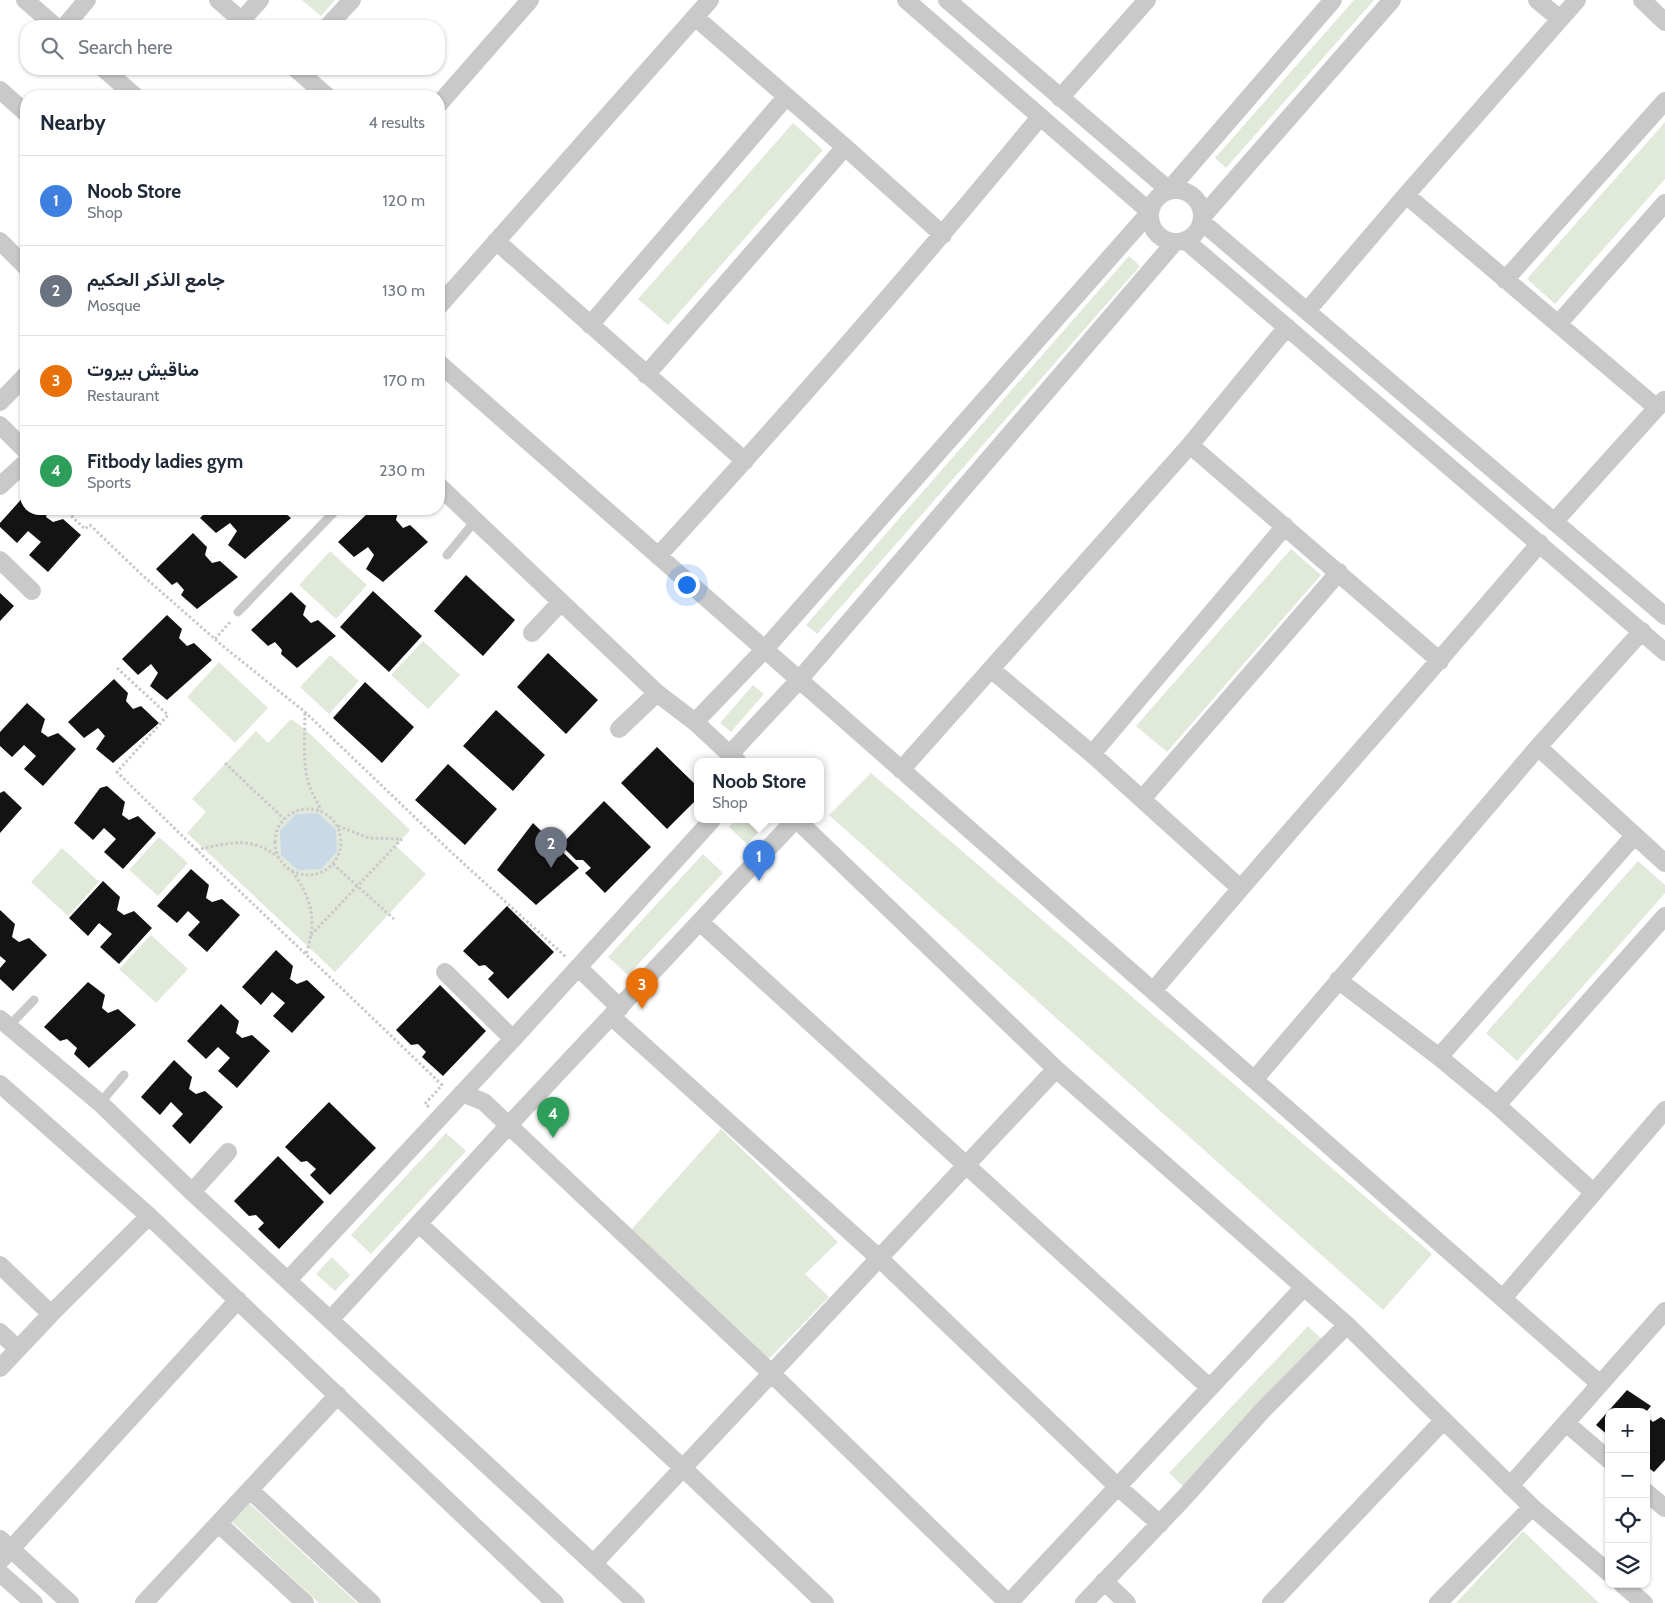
<!DOCTYPE html>
<html lang="en">
<head>
<meta charset="utf-8">
<style>
	body { margin:0; font-family:Cabin,Vazirmatn,sans-serif; background:#f2f2f3; color:#1f2937 }
	.controls { position:absolute; right:15px; bottom:15px; display:grid; overflow:hidden; border-radius:10px; box-shadow:0 1px 4px #0004 }
	.controls button { width:45px; height:45px; display:grid; place-items:center; padding:0; border:0; border-bottom:1px solid #e0e1e3; background:#fff; color:#1f2937; font:25px sans-serif }
	.you { position:absolute; left:686px; top:584px; width:18px; height:18px; margin:-12px; border:4px solid #fff; border-radius:50%; background:#1a73e8; box-shadow:0 0 0 8px #1a73e833 }
	.badge { display:grid; place-items:center; width:32px; height:32px; border-radius:50%; background:#ea580c; color:#fff; font-size:16px; font-weight:700 }
	.pin { position:absolute; translate:-50% -41px; filter:drop-shadow(0 1px 2px #0008) }
	.pin::after { content:''; position:absolute; top:26px; width:18px; height:15px; background:inherit; clip-path:polygon(0 0,100% 0,50% 100%) }
	.popup { position:absolute; left:694px; top:758px; width:130px; height:65px; box-sizing:border-box; display:grid; place-content:center; border-radius:10px; background:#fff; filter:drop-shadow(0 1px 4px #0005); font-size:16px; white-space:nowrap; color:#747a83 }
	.popup b { font-size:19px; color:#1f2937 }
	.popup::after { content:''; position:absolute; left:50%; top:100%; margin-left:-10px; border:10px solid transparent; border-top-color:#fff }
	.list { margin:0; padding:0; list-style:none }
	h2 { display:flex; justify-content:space-between; align-items:center; height:65px; margin:0; padding:0 20px; font-size:21px }
	h2 small { font-size:16px; font-weight:400; color:#747a83 }
	.list li { display:grid; grid-template-columns:32px 1fr auto; gap:15px; align-items:center; box-sizing:border-box; height:90px; padding:0 20px; border-top:1px solid #e0e1e3 }
	.list b { display:block; font-size:19px; white-space:nowrap }
	.list p { margin:0; font-size:16px; white-space:nowrap; color:#747a83 }
	.list em { font-size:16px; font-style:normal; color:#747a83 }
	.icon { flex:none; width:28px; height:28px; fill:none; stroke:currentColor; stroke-width:2; stroke-linecap:round; stroke-linejoin:round }
	.map { position:relative; flex:none; width:1665px; height:1603px; overflow:hidden }
	.search { position:absolute; background:#fff; box-shadow:0 1px 4px #0004; left:20px; top:20px; width:425px; height:55px; display:flex; align-items:center; gap:12px; box-sizing:border-box; padding:0 18px; border-radius:20px; color:#747a83; font-size:19px }
	.panel { position:absolute; background:#fff; box-shadow:0 1px 4px #0004; left:20px; top:90px; width:425px; height:425px; border-radius:20px }
	.map>svg:first-child { display:block }
	.green { fill:#e1e9db }
	.water { fill:#c9d9e7 }
	.building { fill:#131313 }
	.lines { fill:none; stroke-linecap:round; stroke-linejoin:round }
	.path { stroke:#c9c9c9; stroke-width:3; stroke-dasharray:2.5 2.5; stroke-linecap:butt }
	.lane { stroke:#c9c9c9; stroke-width:9 }
	.street { stroke:#c9c9c9; stroke-width:18 }
</style>
</head>
<body>
<div class="map">
<svg width="1665" height="1603" viewBox="0 0 1665 1603">
	<rect width="100%" height="100%" fill="#fff"/>
	<path class="green" d="M302 0H335L321 16Z
		M1354 0H1374L1226 168 1215 158Z
		M1665 122V179L1555 304 1527 279Z
		M793 123 823 150 668 325 638 299Z
		M1129 256 1140 266 817 634 806 625Z
		M1291 549 1321 575 1167 752 1136 726Z
		M330 551 367 585 336 619 299 585Z
		M423 641 460 675 428 709 391 675Z
		M330 655 359 681 329 714 300 687Z
		M219 662 268 708 235 743 187 697Z
		M753 685 764 694 731 732 720 723Z
		M291 719 307 731 410 830 396 846 426 874 335 972 187 833 206 812 192 799 256 731 268 743Z
		M871 773 1432 1254 1383 1310 829 815Z
		M736 820H755L763 828 747 844 729 827Z
		M159 837 188 863 158 896 129 870Z
		M62 848 99 882 68 916 31 882Z
		M703 854 723 873 628 975 608 957Z
		M1638 861 1665 885V893L1517 1061 1486 1033Z
		M151 935 188 969 156 1003 119 969Z
		M721 1129 838 1242 805 1274 829 1297 765 1363 630 1231Z
		M446 1133 466 1151 371 1254 351 1235Z
		M332 1257 350 1275 335 1291 316 1274Z
		M1308 1326 1326 1343 1187 1490 1169 1473Z
		M248 1502 357 1603H319L231 1521Z
		M1523 1531 1599 1603H1456Z"/>
	<path class="water" d="M318 813 336 830 337 852 321 869 298 870 281 855 280 831 296 814Z"/>
	<path class="building" d="M26 494V509H48L46 517 53 522 63 519 81 535 48 572 29 555 41 542 28 531 17 543 0 527V523Z
		M209 509H280L291 518 245 559 228 545 237 531 230 523 216 533 200 518Z
		M372 509H395L398 512 396 520 403 528 410 525 428 542 383 582 366 569 374 555 368 547 354 557 338 542Z
		M193 533 207 547 205 555 212 563 220 561 238 577 197 609 181 595 184 590 177 582 172 585 156 569Z
		M466 575 515 620 483 656 434 611Z
		M373 591 422 636 389 672 340 627Z
		M291 592 306 606 303 615 311 623 318 620 336 636 297 668 281 654 282 650 275 642 268 646 251 630Z
		M0 593 14 606 0 621Z
		M167 615 182 629 179 638 187 646 194 643 212 660 167 700 150 686 158 673 151 664 138 675 122 659Z
		M548 653 598 700 566 734 517 687Z
		M114 679 128 693 126 701 133 709 141 706 159 723 113 763 96 749 105 736 98 728 84 738 68 722Z
		M365 682 414 727 382 763 333 718Z
		M27 703 45 719 41 732 48 737 58 733 76 749 43 786 24 769 36 756 24 745 12 757 0 746V732Z
		M496 710 545 755 513 791 463 746Z
		M657 747 698 787V798L667 829 621 783Z
		M448 764 497 809 465 845 415 800Z
		M107 786 125 802 122 815 129 820 138 816 156 833 123 869 104 852 116 839 104 828 93 840 74 823 100 788Z
		M4 791 22 808 0 833V793Z
		M604 801 651 847 605 893 585 873 591 868 583 860H576L561 845Z
		M533 823 579 868 536 905 497 870Z
		M191 869 209 885 206 898 212 902 222 899 240 915 207 952 188 935 200 922 188 911 177 923 157 906Z
		M103 881 120 897 117 910 124 915 134 911 152 928 119 964 100 947 112 934 99 923 88 936 69 918Z
		M507 906 554 952 508 999 488 979 494 973 485 965 479 966 463 951Z
		M0 910 15 924 12 937 19 942 29 938 47 955 13 991 0 979V968L6 961 0 956Z
		M276 950 293 966 290 979 297 984 307 980 325 997 292 1033 273 1016 285 1003 272 992 261 1005 242 987Z
		M88 982 105 995 102 1008 108 1013 118 1009 136 1025 89 1068 74 1054 77 1048 67 1039 60 1041 44 1027Z
		M440 985 486 1031 443 1076 422 1057 426 1052 418 1044 411 1045 396 1030Z
		M221 1004 239 1021 236 1033 242 1038 252 1035 270 1051 237 1088 218 1071 230 1058 218 1047 206 1059 187 1041Z
		M174 1060 192 1077 189 1089 196 1094 205 1091 223 1107 190 1144 172 1126 183 1114 171 1102 160 1115 141 1097Z
		M329 1102 376 1148 330 1195 310 1175 316 1169 307 1161 301 1162 285 1147Z
		M278 1156 324 1202 279 1249 258 1229 264 1223 256 1215 249 1216 234 1201Z
		M1627 1390 1651 1406 1646 1412H1609V1436L1596 1425Z
		M1646 1416 1653 1422 1661 1417 1665 1420V1460L1654 1472 1646 1466Z"/>
	<g class="lines">
		<path class="path" d="M64 509 85 529 90 525 142 575 224 647 305 712 451 852 566 957
			M215 639 231 621
			M117 668 168 715 117 772C224 878 334 980 442 1085L425 1104 429 1107
			M305 713C305 736 302 762 309 785 312 794 318 802 321 811
			M225 763 284 819
			M275 842a33 33 0 1 1 66 0a33 33 0 1 1-66 0Z
			M338 826 369 838 401 839
			M196 850C227 843 252 835 279 858
			M333 864 394 919
			M292 871C313 901 317 920 306 954
			M311 935 402 839"/>
		<path class="lane" d="M447 555 476 520
			M238 612 337 509
			M9 1026 34 1000
			M100 1103 124 1075"/>
		<path class="street" d="M25 0 55 26
			M218 0 248 26
			M947 0 1169 190 1333 0
			M1537 0 1560 19
			M1642 0 1665 22
			M695 17 845 147 943 235
			M242 20 260 0
			M65 26 87 0
			M328 26 352 0
			M104 69 135 96
			M296 69 327 96
			M0 90 26 113
			M1060 98 1147 0
			M439 104 530 0
			M1150 216a26 26 0 1 1 52 0a26 26 0 1 1-52 0Z
			M1406 195 1657 408
			M1203 216 1392 0
			M1202 222 1665 616
			M1185 240 1665 652
			M0 241 26 267
			M496 241 745 461
			M1505 280 1665 101
			M439 306 710 0
			M1307 311 1406 195 1577 0
			M1558 324 1665 203
			M590 325 786 97
			M439 363 1600 1384
			M646 375 845 147
			M0 402 26 375
			M0 425 26 451
			M1190 445 1440 661
			M0 486 26 462
			M439 486 657 693 695 722 738 762
			M1554 522 1664 400
			M658 556C789 413 917 267 1040 117
			M0 560 32 591
			M532 633 561 602
			M992 670 1092 754 1240 888
			M695 722 764 650 1150 212 906 0
			M619 729 657 693
			M1538 747 1665 863
			M730 754 799 680 1175 242
			M1092 754 1285 526
			M901 770 1190 445 1287 327
			M1142 799 1339 572
			M797 820 1056 1069 1347 1325 1532 1507 1609 1573
			M700 922 1210 1388
			M578 967 620 1008
			M445 972 513 1039
			M1338 980 1439 1057 1497 1105 1593 1192
			M1153 991C1280 840 1412 694 1540 543
			M611 1016 879 1258 1118 1487 1160 1524
			M0 1019 100 1103 192 1192 636 1603
			M1439 1057 1634 836
			M1254 1080 1538 747 1642 631
			M0 1084 149 1216 555 1603
			M462 1093 484 1102 771 1373 1008 1603
			M1497 1105 1665 916
			M192 1192 228 1152
			M419 1224 683 1468 825 1603
			M0 1265 51 1314
			M288 1280 513 1039 712 820
			M1503 1298 1665 1110
			M330 1320 508 1126 795 820
			M0 1332 18 1349
			M0 1368 51 1314 149 1216
			M1566 1423 1609 1460
			M1510 1486 1665 1311
			M250 1490 372 1603
			M1646 1492 1665 1508
			M219 1524 305 1603
			M0 1539 70 1603
			M0 1561 238 1300
			M594 1563 1056 1069
			M0 1573 34 1603
			M1104 1581 1127 1603
			M1622 1584 1644 1603
			M144 1603 338 1395
			M1009 1603 1304 1287
			M1084 1603 1183 1499 1263 1410 1347 1325
			M1271 1603 1444 1420
			M1438 1603 1532 1507"/>
	</g>
</svg>
<div class="controls">
<button>+</button>
<button>−</button>
<button><svg class="icon" aria-label="locate" viewBox="0 0 24 24"><circle cx="12" cy="12" r="6"/><path d="M12 2v4M12 18v4M2 12h4M18 12h4"/></svg></button>
<button><svg class="icon" aria-label="layers" viewBox="0 0 24 24"><path d="M12 4l9 5-9 5-9-5zM3 14l9 5 9-5"/></svg></button>
</div>
<div class="you"></div>
<div class="pin badge" style="left:759px;top:881px;background:#3f7fe0">1</div>
<div class="popup"><b>Noob Store</b>Shop</div>
<div class="pin badge" style="left:551px;top:868px;background:#6b7280">2</div>
<div class="pin badge" style="left:642px;top:1009px;background:#e8710a">3</div>
<div class="pin badge" style="left:553px;top:1138px;background:#2e9e5b">4</div>
<div class="search"><svg class="icon" aria-label="search" viewBox="0 0 24 24"><circle cx="10" cy="10" r="6"/><path d="M15 15l6 6"/></svg>Search here</div>
<section class="panel">
<h2>Nearby<small>4 results</small></h2>
<ul class="list">
<li><span class="badge" style="background:#3f7fe0">1</span><div><b>Noob Store</b><p>Shop</p></div><em>120 m</em></li>
<li><span class="badge" style="background:#6b7280">2</span><div><b>جامع الذكر الحكيم</b><p>Mosque</p></div><em>130 m</em></li>
<li><span class="badge" style="background:#e8710a">3</span><div><b>مناقيش بيروت</b><p>Restaurant</p></div><em>170 m</em></li>
<li><span class="badge" style="background:#2e9e5b">4</span><div><b>Fitbody ladies gym</b><p>Sports</p></div><em>230 m</em></li>
</ul>
</section>
</div>
</body>
</html>
